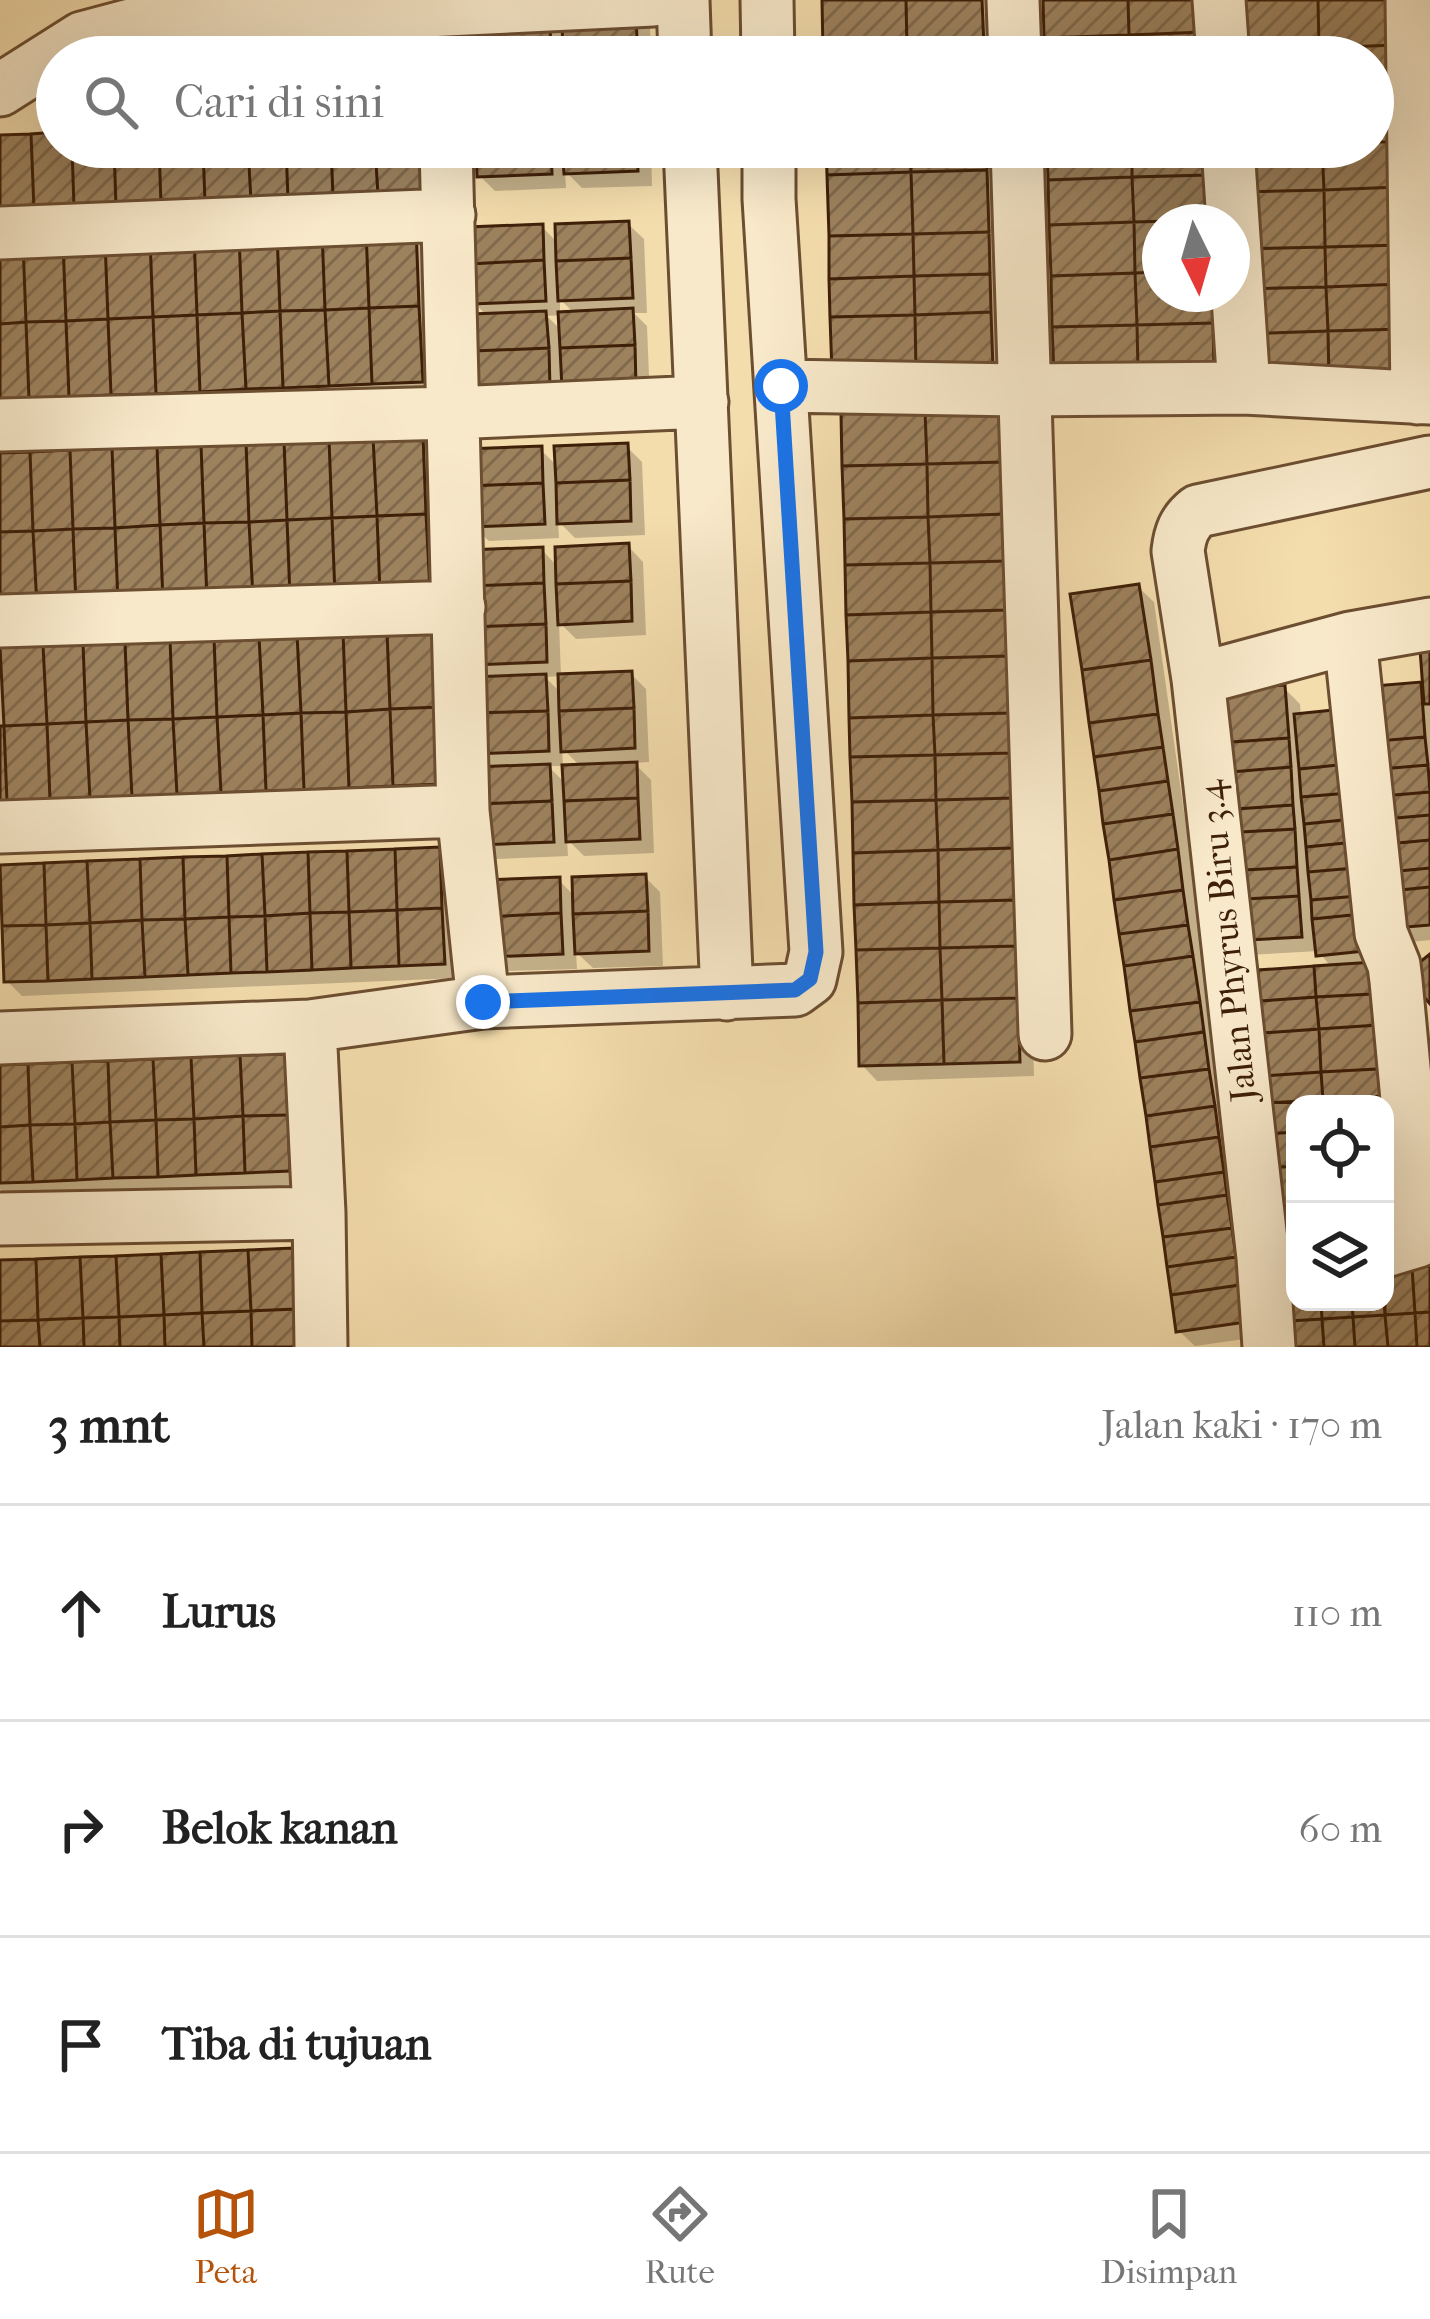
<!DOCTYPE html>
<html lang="id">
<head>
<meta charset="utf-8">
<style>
	body { margin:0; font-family:"IM FELL French Canon",serif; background:#f6f6f6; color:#222 }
	.controls { position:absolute; right:36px; bottom:36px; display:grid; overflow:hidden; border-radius:24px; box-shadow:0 12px 48px #0002 }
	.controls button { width:108px; height:108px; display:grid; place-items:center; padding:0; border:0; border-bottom:3px solid #e0e0e0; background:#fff; color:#222; font:60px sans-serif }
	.compass { position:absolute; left:1142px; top:204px; width:108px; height:108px; border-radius:50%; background:#fff; box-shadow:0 12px 48px #0002; rotate:175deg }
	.stop { position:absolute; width:36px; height:36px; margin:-27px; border:9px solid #1a73e8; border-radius:50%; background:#fff }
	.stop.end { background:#1a73e8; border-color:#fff; box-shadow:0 3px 12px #0008 }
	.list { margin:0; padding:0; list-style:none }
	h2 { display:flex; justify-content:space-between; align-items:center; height:156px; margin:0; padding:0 48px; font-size:51px }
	h2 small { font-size:39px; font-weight:400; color:#767676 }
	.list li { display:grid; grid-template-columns:78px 1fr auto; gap:36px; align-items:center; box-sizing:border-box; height:216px; padding:0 48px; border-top:3px solid #e0e0e0 }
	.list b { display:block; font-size:45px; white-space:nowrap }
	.list em { font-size:39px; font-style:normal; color:#767676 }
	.icon { flex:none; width:66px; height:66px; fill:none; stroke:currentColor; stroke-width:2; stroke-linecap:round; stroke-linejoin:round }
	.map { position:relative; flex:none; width:1430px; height:1347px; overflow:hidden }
	.search { position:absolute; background:#fff; box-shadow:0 12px 48px #0002; left:36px; right:36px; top:36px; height:132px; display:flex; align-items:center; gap:30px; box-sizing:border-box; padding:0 42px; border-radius:66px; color:#767676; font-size:45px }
	.sheet { height:804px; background:#fff }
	nav { display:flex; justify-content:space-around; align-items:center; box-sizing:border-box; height:168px; border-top:3px solid #e0e0e0; background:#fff; font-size:33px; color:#767676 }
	nav a { display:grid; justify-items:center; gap:6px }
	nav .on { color:#b45309 }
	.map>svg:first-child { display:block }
	.shadow { fill:#0003; fill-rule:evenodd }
	.building { fill:url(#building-hatch); stroke:#3e1f08; stroke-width:3 }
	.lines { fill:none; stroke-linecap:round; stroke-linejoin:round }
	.minor-casing { stroke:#6c4e31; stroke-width:57 }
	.minor { stroke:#f8e9ca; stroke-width:51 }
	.route { stroke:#1a73e8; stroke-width:15 }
	.labels { text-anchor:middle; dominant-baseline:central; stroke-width:9; stroke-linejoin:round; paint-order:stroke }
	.street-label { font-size:36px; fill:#3e1f08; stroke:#f8e9ca }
</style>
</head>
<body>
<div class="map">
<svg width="1430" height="1347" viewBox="0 0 1430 1347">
	<defs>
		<pattern id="building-hatch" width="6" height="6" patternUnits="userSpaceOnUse" patternTransform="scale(3)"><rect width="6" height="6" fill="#9d825e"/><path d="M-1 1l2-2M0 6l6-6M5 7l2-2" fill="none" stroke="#816a4c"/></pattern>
	</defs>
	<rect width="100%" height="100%" fill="#f4ddad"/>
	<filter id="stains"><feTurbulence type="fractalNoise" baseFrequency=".00167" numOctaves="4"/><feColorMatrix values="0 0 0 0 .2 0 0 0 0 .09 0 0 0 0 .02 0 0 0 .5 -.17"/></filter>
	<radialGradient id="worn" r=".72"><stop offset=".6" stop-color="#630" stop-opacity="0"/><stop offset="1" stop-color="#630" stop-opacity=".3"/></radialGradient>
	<path class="shadow" d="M825 0H996L998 57H826Z
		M478 15 650 25 651 57H479Z
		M420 41 435 57H113Z
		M479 147H651L652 186 582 188 565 171 566 188 495 191 480 176Z
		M829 147H1000L1007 383Z
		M1050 147 1224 222H1160V294H1226L1228 383 1072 387Z
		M628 224 644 239 647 313H634L647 326 650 400 564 403 475 303 542 227 559 244ZM560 299 575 314H560ZM562 315V331L547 316Z
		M415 230 430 245 437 397 0 415Z
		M1016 427 1034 1076 877 1081 862 1065Z
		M422 438 437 454 444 605 0 456Z
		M627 447 642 462 645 535 575 538 558 521 559 538 489 541 473 526 540 449 557 466Z
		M628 546 643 562 646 635 576 639 559 622 561 677 631 674 646 689 649 762 634 763 651 780 654 853 584 856 567 839 568 856 497 859 482 844 494 770 478 753 491 679 476 663 542 550 558 567ZM561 676 562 694 545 677ZM562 748 581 767 566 784 548 766H563Z
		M1138 587 1154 602 1259 1337 1195 1346 1179 1331Z
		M435 631 457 798 0 817V650Z
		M1430 651V940L1402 943 1421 1257 1385 1259V1104H1295L1294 1265 1279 1250 1261 972 1332 968 1318 951 1248 955 1284 688 1300 704 1301 717 1352 712 1364 690 1426 684Z
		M439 850 454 865 459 978 22 996 7 981Z
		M645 877 660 892 663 966 593 968 576 952 577 969 507 971 491 956 559 880 575 897Z
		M284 1057 299 1072 304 1185 8 1198 0 1189V1069Z"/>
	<path class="building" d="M822 0H906L907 49 823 52Z
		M906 0H982L984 47 907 49Z
		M1043 0H1128L1129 35 1044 38Z
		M1128 0H1204L1205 32 1129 35Z
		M1234 0H1318L1319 48 1235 51Z
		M1318 0H1394L1396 45 1319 48Z
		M636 7 637 43 563 46 561 10Z
		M549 9 551 46 476 49 475 12Z
		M1205 32 1206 57H1129V35Z
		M1129 35V57H1045L1044 38Z
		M421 38 422 57H372L371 40Z
		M371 40 372 57H328L327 42Z
		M327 42 328 57H282V44Z
		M637 43 638 57H563V46Z
		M282 44V57H245L244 45Z
		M244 45 245 57H199V47Z
		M1396 45 1397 92 1373 93V57H1320L1319 48Z
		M551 46V57H476V49Z
		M199 47V57H155V49Z
		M984 47V57H908L907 49Z
		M1319 48 1320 57H1235V51Z
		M155 49V57H110V51Z
		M907 49 908 57H823V52Z
		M1397 92 1398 142H1373V93Z
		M57 132V147H72L74 208 34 210 31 134Z
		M31 134 34 210 0 211V135Z
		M1373 142H1398L1399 187 1324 190 1322 147H1373Z
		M72 147H114L116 207 74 208Z
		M114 147H159L161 205 116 207Z
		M159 147H203L205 203 161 205Z
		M203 147H248L251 201 205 203Z
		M248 147H286L288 199 251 201Z
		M286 147H331L333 197 288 199Z
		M331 147H375L378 195 333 197Z
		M375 147H426L427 193 378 195Z
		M476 147H551L552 174 477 177Z
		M562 147H637L638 171 564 174Z
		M826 147H910L911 172 827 175Z
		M910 147H987V170L911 172Z
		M1047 147H1132V177L1048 180Z
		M1132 147H1208L1209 175 1132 177Z
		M1238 147H1322L1324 190 1239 192Z
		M987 170 989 232 913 234 911 172Z
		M911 172 913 234 829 236 827 175Z
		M1209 175 1210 220 1134 222 1132 177Z
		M1132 177 1134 222 1049 225 1048 180Z
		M1399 187 1401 245 1325 247 1324 190Z
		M1324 190 1325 247 1241 249 1239 192Z
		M1210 220 1160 222V272L1135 273 1134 222Z
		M629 221 631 258 556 261 555 224Z
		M1134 222 1135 273 1051 276 1049 225Z
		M543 224 544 260 470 264 468 227Z
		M416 227 419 306 369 308 366 229Z
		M366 229 369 308 325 310 322 230Z
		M322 230 325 310 280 311 277 233Z
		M989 232 990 274 914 276 913 234Z
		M277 233 280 311 242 313 239 234Z
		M239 234 242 313 197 315 194 236Z
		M913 234 914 276 829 279V236Z
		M194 236 197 315 153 317 150 238Z
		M150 238 153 317 108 319 105 240Z
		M105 240 108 319 66 321 63 242Z
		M63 242 66 321 26 322 23 243Z
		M23 243 26 322 0 324V244Z
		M1401 245 1402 284 1326 287 1325 247Z
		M1325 247 1326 287 1242 289 1241 249Z
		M631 258 633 298 558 301 556 261Z
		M544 260 546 301 472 304 470 264Z
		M1160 272V294H1212L1213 323 1137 325 1135 273Z
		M1135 273 1137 325 1052 327 1051 276Z
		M990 274 991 312 915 315 914 276Z
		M914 276 915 315 830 317 829 279Z
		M1402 284 1403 329 1328 331 1326 287Z
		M1326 287 1328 331 1243 334 1242 289Z
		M419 306 423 382 372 384 369 308Z
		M369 308 372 384 329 386 325 310Z
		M633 308 635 345 560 348 558 312Z
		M325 310 329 386 283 388 280 311Z
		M280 311 283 388 246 389 242 313Z
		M546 311 549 348 474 351 472 314Z
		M991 312 993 369 916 371 915 315Z
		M242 313 246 389 200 392 197 315Z
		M197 315 200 392 156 394 153 317Z
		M915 315 916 371 832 373 830 317Z
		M153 317 156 394 111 395 108 319Z
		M108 319 111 395 69 397 66 321Z
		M66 321 69 397 29 399 26 322Z
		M26 322 29 399 0 400V324Z
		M1213 323 1214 368 1138 370 1137 325Z
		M1137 325 1138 370 1054 373 1052 327Z
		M1403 329 1405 380 1329 382 1328 331Z
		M1328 331 1329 382 1244 384 1243 334Z
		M635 345 636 386 562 389 560 348Z
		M549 348 550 389 475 392 474 351Z
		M1002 408 1003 462 927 464 925 410Z
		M925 410 927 464 842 466 841 413Z
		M423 435 426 514 377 516 373 437Z
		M373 437 377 516 332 518 329 439Z
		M329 439 332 518 287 520 284 441Z
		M284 441 287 520 249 522 246 442Z
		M246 442 249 522 204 523 201 445Z
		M628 443 630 480 556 483 554 446Z
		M201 445 204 523 160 525 157 446Z
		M157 446 160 525 115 528 112 448Z
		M542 446 543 483 469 486 467 449Z
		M112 448 115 528 73 529 70 450Z
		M70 450 73 529 33 531 30 452Z
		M30 452 33 531 0 532V453Z
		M1003 462 1004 514 928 517 927 464Z
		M927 464 928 517 844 519 842 466Z
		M630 480 631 521 557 524 556 483Z
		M543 483 545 524 470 527 469 486Z
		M426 514 430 591 380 593 377 516Z
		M1004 514 1006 561 930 563 928 517Z
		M377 516 380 593 335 595 332 518Z
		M928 517 930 563 845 565 844 519Z
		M332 518 335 595 290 597 287 520Z
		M287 520 290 597 253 598 249 522Z
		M249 522 253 598 207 600 204 523Z
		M204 523 207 600 163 602 160 525Z
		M160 525 163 602 118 603 115 528Z
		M115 528 118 603 76 605 73 529Z
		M73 529 76 605 37 607 33 531Z
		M33 531 37 607 0 609V532Z
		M629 543 631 581 556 584 555 547Z
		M543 547 544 583 470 586 468 550Z
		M1006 561 1007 610 931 612 930 563Z
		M930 563 931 612 846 615 845 565Z
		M631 581 632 621 558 625 556 584Z
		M544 583 546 624 471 627 470 586Z
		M1139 584 1151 660 1082 670 1070 594Z
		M1007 610 1008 656 932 658 931 612Z
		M931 612 932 658 848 661 846 615Z
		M546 624 547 662 473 665 471 627Z
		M436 628 440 707 390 709 387 631Z
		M387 631 390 709 346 712 343 632Z
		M343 632 346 712 301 713 297 634Z
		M297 634 301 713 263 715 259 636Z
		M259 636 263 715 217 717 214 638Z
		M214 638 217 717 173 719 170 639Z
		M170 639 173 719 128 720 125 642Z
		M125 642 128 720 86 722 83 643Z
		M83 643 86 722 47 724 43 645Z
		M43 645 47 724 4 726 0 647Z
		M1430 648V704H1424L1420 649Z
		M1008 656 1010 713 933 715 932 658Z
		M932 658 933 715 849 718 848 661Z
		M1151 660 1158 714 1089 723 1082 670Z
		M632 671 634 708 559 711 558 674Z
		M546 674 548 711 473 713 472 677Z
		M1421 682 1425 737 1366 742 1361 687Z
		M1285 685 1289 738 1217 743 1214 690Z
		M440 707 443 784 393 786 390 709Z
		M634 708 635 748 561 752 559 711Z
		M1353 708 1358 763 1299 769 1294 714Z
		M390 709 393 786 349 788 346 712Z
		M548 711 549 751 475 754 473 713Z
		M346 712 349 788 304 790 301 713Z
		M301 713 304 790 266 791 263 715Z
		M1010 713 1011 753 935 755 933 715Z
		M1158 714 1163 747 1094 757 1089 723Z
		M263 715 266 791 221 793 217 717Z
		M933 715 935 755 850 757 849 718Z
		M217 717 221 793 177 795 173 719Z
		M173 719 177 795 132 797 128 720Z
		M128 720 132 797 90 799 86 722Z
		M86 722 90 799 50 800 47 724Z
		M47 724 50 800 7 802 4 726Z
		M0 726H4L7 802 0 803Z
		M1425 737 1428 765 1369 770 1366 742Z
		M1289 738 1291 767 1219 773 1217 743Z
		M1163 747 1168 781 1099 791 1094 757Z
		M1011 753 1013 798 936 800 935 755Z
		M935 755 936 800 852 802 850 757Z
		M637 762 638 798 564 801 562 765Z
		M1358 763 1361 792 1301 797 1299 769Z
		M550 764 552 801 477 804 476 767Z
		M1428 765 1430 792 1371 797 1369 770Z
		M1291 767 1293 805 1222 810 1219 773Z
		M1168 781 1173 814 1103 824 1099 791Z
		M1361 792 1363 818 1304 824 1301 797Z
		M1430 792V815L1373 820 1371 797Z
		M638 798 640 839 566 842 564 801Z
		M1013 798 1014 848 938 850 936 800Z
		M936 800 938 850 853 853 852 802Z
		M552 801 554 842 479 845 477 804Z
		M1293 805 1295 829 1224 833 1222 810Z
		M1173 814 1178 849 1109 860 1103 824Z
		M1430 815V840L1376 845 1373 820Z
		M1363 818 1365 841 1306 847 1304 824Z
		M1295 829 1297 867 1226 871 1224 833Z
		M1430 840V868L1378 873 1376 845Z
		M1365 841 1367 867 1308 872 1306 847Z
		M440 847 442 908 397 910 395 849Z
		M1014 848 1015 900 939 902 938 850Z
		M395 849 397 910 349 912 347 851Z
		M1178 849 1183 890 1114 900 1109 860Z
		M938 850 939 902 854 905 853 853Z
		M347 851 349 912 310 913 308 852Z
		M308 852 310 913 265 916 262 854Z
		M262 854 265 916 229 917 227 856Z
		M227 856 229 917 185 919 183 857Z
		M183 857 185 919 142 920 140 859Z
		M140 859 142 920 90 923 87 861Z
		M87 861 90 923 46 925 44 863Z
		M44 863 46 925 2 926 0 865Z
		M1297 867 1299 896 1228 900 1226 871Z
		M1367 867 1370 895 1311 900 1308 872Z
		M1430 868V887L1380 892 1378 873Z
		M646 874 648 911 573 914 572 877Z
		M560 877 561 913 487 917 485 880Z
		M1430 887V925L1383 929 1380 892Z
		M1183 890 1188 925 1119 934 1114 900Z
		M1370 895 1372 913 1312 919 1311 900Z
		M1299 896 1302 937 1230 941 1228 900Z
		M1015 900 1017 946 940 948 939 902Z
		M939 902 940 948 856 950 854 905Z
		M442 908 445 964 399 966 397 910Z
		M397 910 399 966 351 968 349 912Z
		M648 911 649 951 575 954 573 914Z
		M349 912 351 968 312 970 310 913Z
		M310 913 312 970 267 972 265 916Z
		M561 913 563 954 488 957 487 917Z
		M1372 913 1375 950 1316 956 1312 919Z
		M265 916 267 972 231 973 229 917Z
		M229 917 231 973 188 975 185 919Z
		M185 919 188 975 145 977 142 920Z
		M142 920 145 977 92 979 90 923Z
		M90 923 92 979 48 981 46 925Z
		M46 925 48 981 4 982 2 926Z
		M1188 925 1193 956 1124 966 1119 934Z
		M1017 946 1018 998 942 1000 940 948Z
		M940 948 942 1000 858 1003 856 950Z
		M1430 954V1004L1405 974Z
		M1193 956 1200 1002 1130 1011 1124 966Z
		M1389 961 1391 993 1316 997 1314 966Z
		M1314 966 1316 997 1260 1001 1258 970Z
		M1391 993 1393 1024 1319 1029 1316 997Z
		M1316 997 1319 1029 1262 1033 1260 1001Z
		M1018 998 1020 1062 944 1064 942 1000Z
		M942 1000 944 1064 859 1066 858 1003Z
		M1200 1002 1204 1032 1135 1042 1130 1011Z
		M1393 1024 1396 1068 1321 1072 1319 1029Z
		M1319 1029 1321 1072 1264 1076 1262 1033Z
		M1204 1032 1209 1069 1140 1078 1135 1042Z
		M285 1054 288 1115 243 1116 240 1055Z
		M240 1055 243 1116 194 1119 191 1057Z
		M191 1057 194 1119 156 1120 153 1059Z
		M153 1059 156 1120 110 1122 108 1061Z
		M108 1061 110 1122 75 1124 72 1062Z
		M72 1062 75 1124 30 1125 28 1064Z
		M28 1064 30 1125 0 1127V1065Z
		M1396 1068 1397 1095 1323 1100 1321 1072Z
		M1209 1069 1215 1106 1146 1116 1140 1078Z
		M1321 1072 1323 1100 1266 1103 1264 1076Z
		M1397 1095 1385 1104H1323V1100Z
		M1323 1100V1104H1295V1132L1268 1134 1266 1103Z
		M1215 1106 1219 1137 1150 1147 1146 1116Z
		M288 1115 290 1171 245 1173 243 1116Z
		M243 1116 245 1173 196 1175 194 1119Z
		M194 1119 196 1175 158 1177 156 1120Z
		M156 1120 158 1177 113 1178 110 1122Z
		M110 1122 113 1178 77 1180 75 1124Z
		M75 1124 77 1180 33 1182 30 1125Z
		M30 1125 33 1182 0 1183V1127Z
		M1295 1132V1166L1271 1168 1268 1134Z
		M1219 1137 1224 1172 1155 1182 1150 1147Z
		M1295 1166V1205L1273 1207 1271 1168Z
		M1224 1172 1227 1195 1158 1205 1155 1182Z
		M1227 1195 1232 1228 1163 1237 1158 1205Z
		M1295 1205V1250L1276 1251 1273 1207Z
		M1232 1228 1236 1257 1167 1267 1163 1237Z
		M293 1248 296 1309 251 1311 248 1250Z
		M248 1250 251 1311 202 1313 200 1252Z
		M200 1252 202 1313 164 1315 161 1254Z
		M161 1254 164 1315 119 1317 116 1256Z
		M116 1256 119 1317 83 1318 80 1257Z
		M80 1257 83 1318 38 1320 36 1259Z
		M1236 1257 1240 1285 1171 1295 1167 1267Z
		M36 1259 38 1320 0 1321V1260Z
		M1430 1266V1312L1415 1313 1412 1267Z
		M1412 1267 1415 1313 1385 1315V1269Z
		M1295 1274V1302H1321L1322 1319 1289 1321 1286 1275Z
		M1240 1285 1246 1322 1176 1332 1171 1295Z
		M1321 1302H1352L1353 1317 1322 1319Z
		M1352 1302H1384L1385 1315 1353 1317Z
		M296 1309 298 1347H252L251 1311Z
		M251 1311 252 1347H204L202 1313Z
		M1430 1312V1347H1417L1415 1313Z
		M202 1313 204 1347H165L164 1315Z
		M1415 1313 1417 1347H1388L1385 1315Z
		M164 1315 165 1347H120L119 1317Z
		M1385 1315 1388 1347H1355L1353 1317Z
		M119 1317 120 1347H84L83 1318Z
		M1353 1317 1355 1347H1324L1322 1319Z
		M83 1318 84 1347H40L38 1320Z
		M1322 1319 1324 1347H1290L1289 1321Z
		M38 1320 40 1347H0V1321Z"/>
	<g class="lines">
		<defs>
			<path id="minor" d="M683 0 685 57
				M767 0 768 57
				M1013 0 1015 57
				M1219 0 1223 57
				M1412 0 1417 398
				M0 90 82 38 131 25 653 0
				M446 147 463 811 483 1002
				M690 147 727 994
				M1017 147 1045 1034
				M1228 147 1244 388
				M0 233 449 215
				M781 386 1023 390 1244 388 1430 398
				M0 425 451 413 702 402
				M0 621 459 607
				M1350 638 1381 933 1394 965 1396 981 1419 1229 1418 1241 1385 1251
				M1198 679 1350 638 1430 624
				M0 827 463 811
				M310 1026 319 1213 321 1347
				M0 1038 310 1026 483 1002 795 990 810 979 816 952 769 199V147
				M0 1219 319 1213
				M1269 1347 1263 1258 1198 679 1178 551C1180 534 1184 522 1198 511L1430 462"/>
		</defs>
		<use href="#minor" class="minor-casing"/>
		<use href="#minor" class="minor"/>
	</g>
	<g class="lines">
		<path class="route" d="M483 1002 795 990 810 979 816 952 781 386"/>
	</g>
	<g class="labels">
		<g class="street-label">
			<text transform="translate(1227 941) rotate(-96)">Jalan Phyrus Biru 3.4</text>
		</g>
	</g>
	<rect width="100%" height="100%" filter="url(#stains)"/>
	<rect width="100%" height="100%" fill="url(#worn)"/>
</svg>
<div class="controls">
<button><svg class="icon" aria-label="locate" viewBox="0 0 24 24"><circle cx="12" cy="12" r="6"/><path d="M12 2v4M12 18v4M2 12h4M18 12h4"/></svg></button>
<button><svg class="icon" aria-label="layers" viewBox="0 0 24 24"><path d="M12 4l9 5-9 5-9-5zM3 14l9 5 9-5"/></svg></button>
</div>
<svg class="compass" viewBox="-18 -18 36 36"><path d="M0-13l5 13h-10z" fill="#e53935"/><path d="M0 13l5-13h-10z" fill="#767676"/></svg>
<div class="stop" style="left:781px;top:386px"></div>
<div class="stop end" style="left:483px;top:1002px"></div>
<div class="search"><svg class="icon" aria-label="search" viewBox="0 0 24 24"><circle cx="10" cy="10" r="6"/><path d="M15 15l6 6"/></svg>Cari di sini</div>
</div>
<section class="sheet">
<h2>3 mnt<small>Jalan kaki · 170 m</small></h2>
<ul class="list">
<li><svg class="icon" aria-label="ahead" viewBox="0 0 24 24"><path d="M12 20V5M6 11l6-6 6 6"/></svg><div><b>Lurus</b></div><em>110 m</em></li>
<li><svg class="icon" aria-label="right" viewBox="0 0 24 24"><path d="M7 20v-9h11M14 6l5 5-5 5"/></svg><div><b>Belok kanan</b></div><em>60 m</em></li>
<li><svg class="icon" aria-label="arrive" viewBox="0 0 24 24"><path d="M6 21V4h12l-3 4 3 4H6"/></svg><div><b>Tiba di tujuan</b></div></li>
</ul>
</section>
<nav>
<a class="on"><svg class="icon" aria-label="map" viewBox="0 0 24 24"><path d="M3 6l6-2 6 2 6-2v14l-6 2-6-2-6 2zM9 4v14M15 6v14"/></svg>Peta</a>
<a><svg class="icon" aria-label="directions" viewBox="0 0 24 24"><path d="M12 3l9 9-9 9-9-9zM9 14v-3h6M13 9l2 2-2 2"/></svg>Rute</a>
<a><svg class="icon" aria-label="saved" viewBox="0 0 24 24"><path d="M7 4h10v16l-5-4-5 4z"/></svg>Disimpan</a>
</nav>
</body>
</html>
